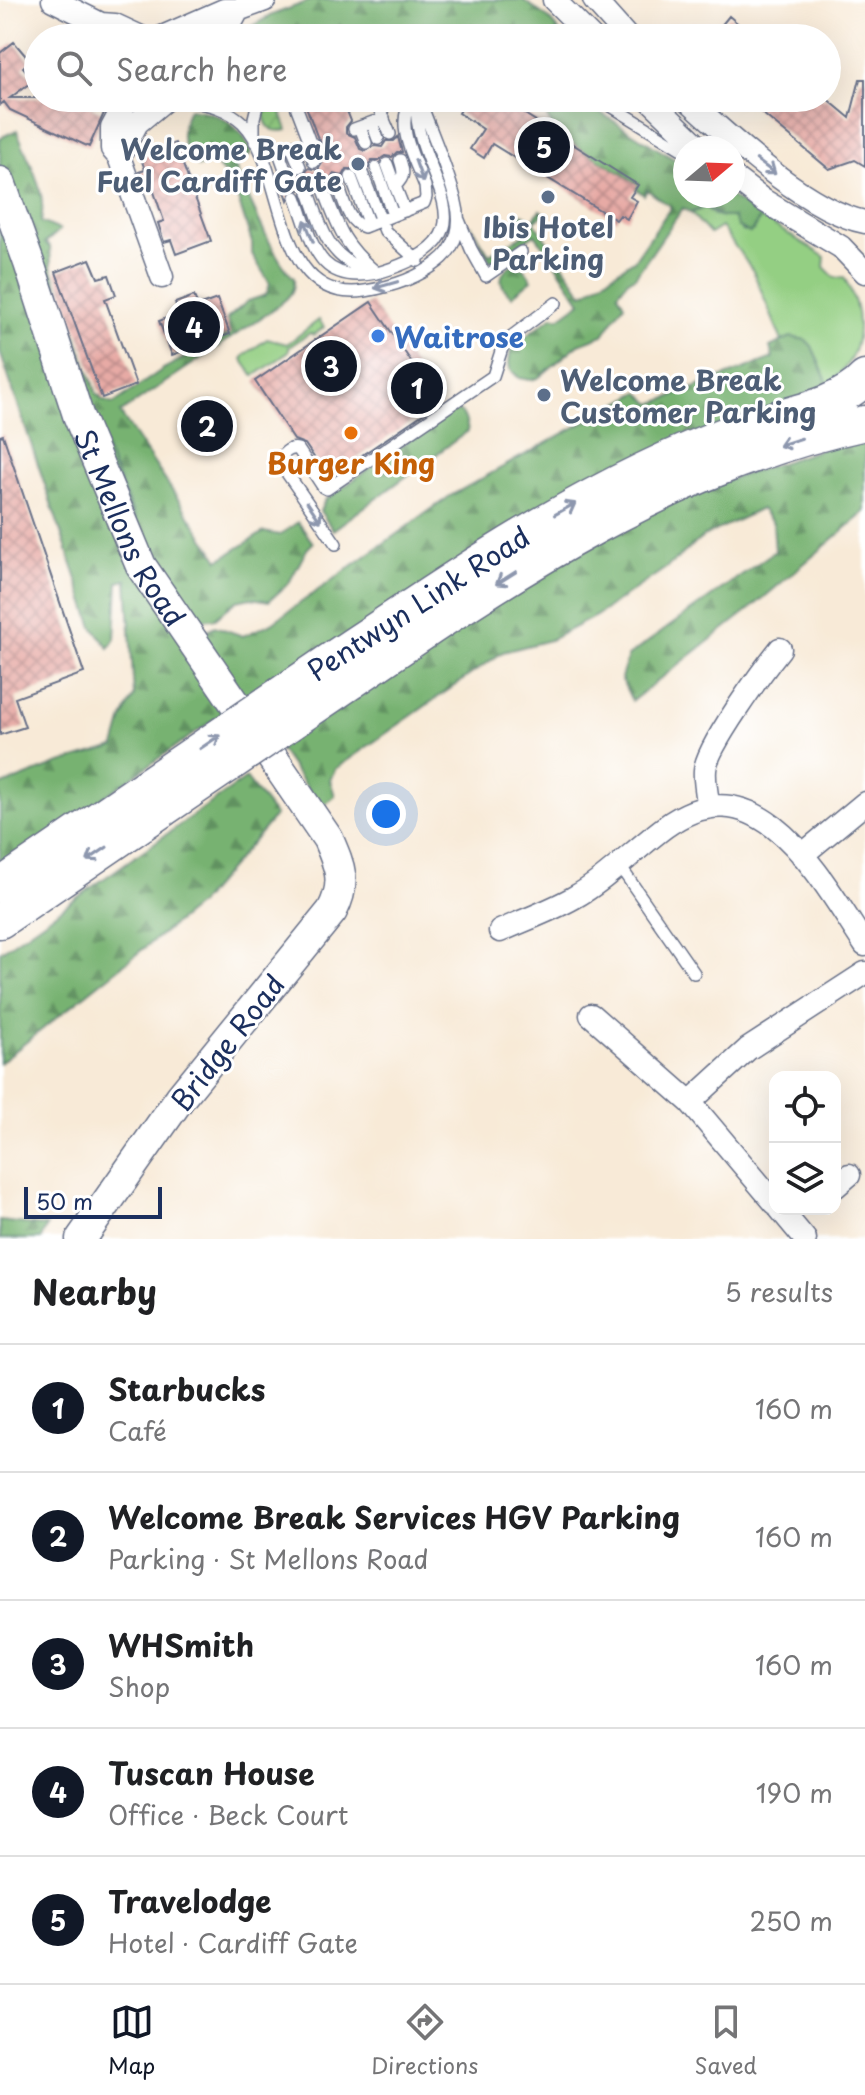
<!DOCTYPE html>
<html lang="en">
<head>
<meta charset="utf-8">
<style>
	body { margin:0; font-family:"Playpen Sans",sans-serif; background:#f2f2f2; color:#202124 }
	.controls { position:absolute; right:24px; bottom:24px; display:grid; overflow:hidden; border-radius:16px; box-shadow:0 8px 32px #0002 }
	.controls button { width:72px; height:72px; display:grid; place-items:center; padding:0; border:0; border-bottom:2px solid #e0e0e0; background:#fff; color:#202124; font:40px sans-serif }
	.compass { position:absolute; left:673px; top:136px; width:72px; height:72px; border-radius:50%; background:#fff; box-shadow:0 8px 32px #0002; rotate:71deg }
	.scale { position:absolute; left:24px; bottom:20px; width:138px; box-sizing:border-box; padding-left:8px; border:4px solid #1b2f5e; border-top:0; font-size:22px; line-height:28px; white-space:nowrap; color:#1b2f5e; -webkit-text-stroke:6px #fff; paint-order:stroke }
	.you { position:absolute; left:386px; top:814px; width:28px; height:28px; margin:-20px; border:6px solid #fff; border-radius:50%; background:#1a73e8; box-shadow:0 0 0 12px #1a73e833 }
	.badge { display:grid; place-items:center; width:52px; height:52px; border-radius:50%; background:#111827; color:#fff; font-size:26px; font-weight:700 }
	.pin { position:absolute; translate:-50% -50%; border:4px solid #fff; box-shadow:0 2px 8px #0006 }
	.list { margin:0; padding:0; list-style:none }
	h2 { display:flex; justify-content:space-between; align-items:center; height:104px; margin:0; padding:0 32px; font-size:34px }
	h2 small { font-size:26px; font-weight:400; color:#757577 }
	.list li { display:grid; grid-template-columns:52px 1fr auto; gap:24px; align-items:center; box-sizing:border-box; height:128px; padding:0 32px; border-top:2px solid #e0e0e0 }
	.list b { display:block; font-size:30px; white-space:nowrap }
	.list p { margin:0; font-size:26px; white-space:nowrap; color:#757577 }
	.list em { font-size:26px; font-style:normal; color:#757577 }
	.icon { flex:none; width:44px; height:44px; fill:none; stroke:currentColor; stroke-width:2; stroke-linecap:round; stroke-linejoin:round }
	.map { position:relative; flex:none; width:865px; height:1239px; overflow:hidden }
	.search { position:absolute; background:#fff; box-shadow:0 8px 32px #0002; left:24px; right:24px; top:24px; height:88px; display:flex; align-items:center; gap:20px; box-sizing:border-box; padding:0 28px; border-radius:44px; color:#757577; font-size:30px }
	.sheet { height:744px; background:#fff }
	nav { display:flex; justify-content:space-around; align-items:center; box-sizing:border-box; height:112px; border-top:2px solid #e0e0e0; background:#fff; font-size:22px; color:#757577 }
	nav a { display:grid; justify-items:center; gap:4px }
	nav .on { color:#111827 }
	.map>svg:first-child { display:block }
	.grass { fill:#94cf83; stroke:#587f70; stroke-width:2 }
	.forest { fill:url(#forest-firs); stroke:#497068; stroke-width:2 }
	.garden { fill:url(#garden-furrows); stroke:#587f70; stroke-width:2 }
	.building { fill:url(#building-cross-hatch) }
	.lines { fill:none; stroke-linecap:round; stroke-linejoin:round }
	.lane-casing { stroke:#687088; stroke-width:14 }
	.street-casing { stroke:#687088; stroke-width:25 }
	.secondary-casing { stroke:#687088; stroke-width:33 }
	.primary-casing { stroke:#687088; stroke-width:37 }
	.lane { stroke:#fff; stroke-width:11 }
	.street { stroke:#fff; stroke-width:22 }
	.secondary { stroke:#fff; stroke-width:30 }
	.primary { stroke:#fff; stroke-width:34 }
	.primary-bridge-casing { stroke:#687088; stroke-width:37; stroke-linecap:butt }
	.primary-bridge { stroke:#fff; stroke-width:34 }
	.oneway { stroke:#8d97ae }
	.service-dot { fill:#5c6f8a; stroke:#fff; stroke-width:3 }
	.shop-dot { fill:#3f7fe0; stroke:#fff; stroke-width:3 }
	.food-dot { fill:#e8710a; stroke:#fff; stroke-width:3 }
	.labels { text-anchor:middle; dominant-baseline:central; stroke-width:6; stroke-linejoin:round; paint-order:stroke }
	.service-label { font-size:28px; font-weight:bold; fill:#4e5e75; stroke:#fff; text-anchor:end }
	.shop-label { font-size:28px; font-weight:bold; fill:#366cbe; stroke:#fff; text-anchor:start }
	.food-label { font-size:28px; font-weight:bold; fill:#c56008; stroke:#fff }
	.street-label { font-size:28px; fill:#1b2f5e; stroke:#fff }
</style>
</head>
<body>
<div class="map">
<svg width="865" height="1239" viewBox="0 0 865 1239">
	<defs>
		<pattern id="forest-firs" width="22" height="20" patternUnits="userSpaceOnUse" patternTransform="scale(2)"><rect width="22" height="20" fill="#77b271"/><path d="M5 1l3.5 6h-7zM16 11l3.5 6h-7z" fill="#619160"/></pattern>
		<pattern id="garden-furrows" width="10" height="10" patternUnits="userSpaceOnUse" patternTransform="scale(2)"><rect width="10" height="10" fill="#94cf83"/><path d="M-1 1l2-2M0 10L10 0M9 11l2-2" fill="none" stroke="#7fb274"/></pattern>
		<pattern id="building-cross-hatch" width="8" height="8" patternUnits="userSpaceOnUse" patternTransform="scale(2)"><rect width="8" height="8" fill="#e7aaa5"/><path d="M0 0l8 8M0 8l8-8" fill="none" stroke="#ba8b8a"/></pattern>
	</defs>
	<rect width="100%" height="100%" fill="#fff"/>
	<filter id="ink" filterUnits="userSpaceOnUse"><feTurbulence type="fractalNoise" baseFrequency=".0125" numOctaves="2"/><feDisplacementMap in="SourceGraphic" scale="16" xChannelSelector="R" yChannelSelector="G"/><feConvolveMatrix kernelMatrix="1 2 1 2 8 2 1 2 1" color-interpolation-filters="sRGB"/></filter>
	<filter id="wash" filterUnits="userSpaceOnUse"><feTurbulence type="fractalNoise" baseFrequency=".006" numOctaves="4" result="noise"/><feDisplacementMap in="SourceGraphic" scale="32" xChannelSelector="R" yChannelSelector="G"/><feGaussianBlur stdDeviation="1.8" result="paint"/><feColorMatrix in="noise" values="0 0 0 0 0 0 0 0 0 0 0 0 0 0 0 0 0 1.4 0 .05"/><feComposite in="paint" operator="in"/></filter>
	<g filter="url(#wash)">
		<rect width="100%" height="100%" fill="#f8ead7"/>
		<path class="grass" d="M705 207 714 215 733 217 743 232 754 230 761 217 825 257 824 267 835 278 844 277C865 314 865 358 828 384 813 358 820 334 782 341L753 271 721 227 710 234 691 213Z
			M319 320 324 327 314 335 310 333 289 347V352L254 376 242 359 246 354 267 339 287 344Z"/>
		<path class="forest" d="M312 0H523L548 18 565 38H508L475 32 447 38H373L339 33 315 38H231L272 15Z
			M526 98H577L685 166V196H730L761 217 750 233 738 227 733 217H721L705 207 691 213 683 208 635 277 628 280 618 293 624 304 603 335 579 344 538 378 530 380 519 378 510 369 509 363 511 347 553 316 559 318 581 302 535 234 497 259 490 261 471 225 489 254 525 234 518 215 522 214 533 220 540 210 545 214 534 221 583 294 635 259 671 207 647 190 644 195 636 189 638 184 550 130 552 126 542 108Z
			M189 109C218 111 242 126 252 153L235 167C248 195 273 259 294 278 296 296 282 302 268 313L120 413 219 560 264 532 280 535 298 522 313 543 307 549 289 583 269 601 251 598 237 601 214 619 195 620 145 551 0 174V138L17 130C27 160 48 189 41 222L60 230 45 243 50 247 51 267 97 394 102 400 113 404 163 369 230 334 227 319 248 301 266 295 270 284 252 254V243L237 196 226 176 214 162 198 167C180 146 177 135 189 109Z
			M0 200 190 648 222 714 0 870V786L57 764 115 747 123 718 134 696 127 580 118 582 115 639 109 648 93 627 0 352Z
			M511 265 524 268 532 280 512 296C499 287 497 274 511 265Z
			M791 337 806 340 812 346 830 389 246 701 205 637 207 630 215 626 243 636 272 623 450 496 639 392 652 404 773 358 770 347Z
			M452 410C465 410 466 421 468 431L333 530 320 511 325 500Z
			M865 435V512L755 605 632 701 621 678 628 656 775 551 773 523 761 509 704 536 666 568 596 616 550 640 503 652 335 769 330 780 335 796 321 808 278 747 498 598 676 497Z
			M246 778 275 816 198 905 0 1063V952Z
			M0 1221 47 1226 41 1239H0Z"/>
		<path class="garden" d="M267 98H288L292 109 281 113 287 130C264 135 261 116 267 98Z"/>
		<g id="blocks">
			<path class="building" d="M729 16 755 38H711Z
				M14 42 30 61 23 67 34 80 10 98H71L104 113 89 147 10 110 4 102 0 105V53Z
				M860 79H865V166L855 160 829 169 744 98H826L850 118Z
				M303 98H368V104L347 111 351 121 346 127V133L355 137 360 149 365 151 374 146 382 147 386 141H394L398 137 402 152H397L392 157 385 156 379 160H372L368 167 360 165 354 169H347L343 176 333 174 329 181 319 179 315 186 307 184 301 190 293 189 288 200 280 177 288 180 294 173 304 174 308 168 318 170 322 163 319 151 322 143 317 136Z
				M468 98H529L520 111 638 185 630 197 637 201 627 219 620 215 616 220 492 144 484 158 470 149 483 129 459 113Z
				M175 143 211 241 176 254 171 240 164 242 158 223 164 221 153 189 146 192 139 172 145 170 140 155Z
				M90 259 98 278 109 275 116 295 105 299 136 385 102 398 56 272Z
				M194 296 198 306 217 299 230 334 172 355 159 321 179 313 175 303Z
				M371 302 439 403 328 478 305 444 294 440 255 381Z
				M3 435 84 673 15 698 25 727 0 735V436Z"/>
		</g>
	</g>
	<g filter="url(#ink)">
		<use href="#blocks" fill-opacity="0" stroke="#687088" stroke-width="2"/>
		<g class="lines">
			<defs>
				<path id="lane" d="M175 98C200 104 223 104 243 123 288 168 271 305 365 291 390 287 418 278 438 262 457 248 462 224 456 202 447 166 431 132 419 98
					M293 98 311 145
					M598 98 685 151
					M376 101 390 134
					M372 123 378 139
					M360 127 366 143
					M354 129 384 118
					M254 137V118L259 98
					M255 142 277 147 314 144
					M308 146 314 162
					M277 147 286 172
					M292 148 300 167
					M400 160C404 172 405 177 395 186L405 211
					M387 164 395 186
					M376 168 393 215
					M362 173 385 231 418 261
					M351 177 369 225
					M337 182C343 197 347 223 364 227L424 203 426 197 425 186C415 160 393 124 413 98
					M323 187C338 227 343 245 377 273 504 236 415 181 416 103
					M309 192C323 231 328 260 372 272
					M296 197C313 243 316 285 377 273
					M459 220 471 249 486 276 521 252
					M336 544 280 463C281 454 289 447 298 449L323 487 327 489 493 376 504 342 556 303
					M619 865 694 973"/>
				<path id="street" d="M53 0 101 24 115 25 143 38
					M554 0 592 38
					M594 0 628 38
					M160 38 224 10H238L265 0
					M213 38 231 23 238 10
					M128 98 112 128V149L119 157 162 277
					M648 98 700 148
					M686 98C729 137 808 211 865 222
					M119 157 137 123 167 98
					M733 177 763 200 841 247 865 272
					M709 807C707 795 704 782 705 770 706 748 764 669 780 649
					M802 855 865 803
					M500 931C524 920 550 911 573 898 606 880 634 850 665 827 759 758 821 879 865 945
					M591 1015 690 1102
					M835 1187 849 1175
					M775 1203 690 1102 748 1049 865 973
					M780 1209 805 1239"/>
				<g id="secondary">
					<path id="s1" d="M0 182 29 263 78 415 141 566 328 839C340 867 347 882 332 911L180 1098 81 1239"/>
				</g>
				<path id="primary" d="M335 657C464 571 590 484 737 430 776 415 837 409 865 378
					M351 682C511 572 673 464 865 423
					M0 886 146 786
					M0 921 162 810"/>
			</defs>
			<use href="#lane" class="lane-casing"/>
			<use href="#street" class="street-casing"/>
			<use href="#secondary" class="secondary-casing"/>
			<use href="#primary" class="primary-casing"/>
			<use href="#lane" class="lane"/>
			<use href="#street" class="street"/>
			<use href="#secondary" class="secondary"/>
			<use href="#primary" class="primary"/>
			<defs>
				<path id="primary-bridge" d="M146 786 335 657
					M162 810 351 682"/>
			</defs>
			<use href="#primary-bridge" class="primary-bridge-casing"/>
			<use href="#primary-bridge" class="primary-bridge"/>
		</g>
		<defs><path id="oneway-shaft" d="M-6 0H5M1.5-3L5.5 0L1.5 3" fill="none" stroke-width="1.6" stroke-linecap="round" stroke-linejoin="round" transform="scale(2)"/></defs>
		<g class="oneway">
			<use href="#oneway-shaft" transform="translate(766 167) rotate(37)"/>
			<use href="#oneway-shaft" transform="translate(419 171) rotate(70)"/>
			<use href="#oneway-shaft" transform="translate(309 231) rotate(-111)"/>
			<use href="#oneway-shaft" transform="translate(386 285) rotate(164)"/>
			<use href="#oneway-shaft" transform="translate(790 442) rotate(162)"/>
			<use href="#oneway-shaft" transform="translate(565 509) rotate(-29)"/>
			<use href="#oneway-shaft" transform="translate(314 512) rotate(56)"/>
			<use href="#oneway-shaft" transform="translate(506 578) rotate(148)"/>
			<use href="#oneway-shaft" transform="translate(210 742) rotate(-34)"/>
			<use href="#oneway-shaft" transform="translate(97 854) rotate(146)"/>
		</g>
	</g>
	<g class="service-dot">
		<circle cx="358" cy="164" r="8"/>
		<circle cx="548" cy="197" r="8"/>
		<circle cx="544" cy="395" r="8"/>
	</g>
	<circle class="shop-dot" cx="378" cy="336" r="8"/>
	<circle class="food-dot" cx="351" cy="433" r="8"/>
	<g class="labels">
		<g class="service-label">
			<text x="342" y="148">Welcome Break<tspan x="342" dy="32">Fuel Cardiff Gate</tspan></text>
			<text x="548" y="226" text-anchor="middle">Ibis Hotel<tspan x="548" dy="32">Parking</tspan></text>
			<text x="560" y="379" text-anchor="start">Welcome Break<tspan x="560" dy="32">Customer Parking</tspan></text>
		</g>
		<g class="shop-label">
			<text x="394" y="336">Waitrose</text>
		</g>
		<g class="food-label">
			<text x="351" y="462">Burger King</text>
		</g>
		<g class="street-label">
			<text stroke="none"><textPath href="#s1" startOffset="370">St Mellons Road</textPath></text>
			<text transform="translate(418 603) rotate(-33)">Pentwyn Link Road</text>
			<text transform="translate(227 1042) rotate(-52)">Bridge Road</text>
		</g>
	</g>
</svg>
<div class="controls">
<button><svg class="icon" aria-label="locate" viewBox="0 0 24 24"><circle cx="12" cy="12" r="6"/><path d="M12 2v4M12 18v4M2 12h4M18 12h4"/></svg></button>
<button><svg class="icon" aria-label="layers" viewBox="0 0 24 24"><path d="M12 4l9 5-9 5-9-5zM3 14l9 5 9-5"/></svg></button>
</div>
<svg class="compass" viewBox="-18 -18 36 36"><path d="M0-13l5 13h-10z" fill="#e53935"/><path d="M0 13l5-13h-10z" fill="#757577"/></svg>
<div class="scale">50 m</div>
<div class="you"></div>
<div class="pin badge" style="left:417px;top:388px">1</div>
<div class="pin badge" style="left:207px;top:426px">2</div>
<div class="pin badge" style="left:331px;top:366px">3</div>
<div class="pin badge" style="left:194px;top:327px">4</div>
<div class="pin badge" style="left:544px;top:147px">5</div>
<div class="search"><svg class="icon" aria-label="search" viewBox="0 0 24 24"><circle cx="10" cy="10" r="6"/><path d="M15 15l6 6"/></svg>Search here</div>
</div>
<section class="sheet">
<h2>Nearby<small>5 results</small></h2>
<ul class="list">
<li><span class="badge">1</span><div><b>Starbucks</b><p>Café</p></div><em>160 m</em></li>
<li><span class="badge">2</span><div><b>Welcome Break Services HGV Parking</b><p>Parking · St Mellons Road</p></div><em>160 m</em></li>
<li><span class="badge">3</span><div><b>WHSmith</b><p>Shop</p></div><em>160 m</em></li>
<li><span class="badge">4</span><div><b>Tuscan House</b><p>Office · Beck Court</p></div><em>190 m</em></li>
<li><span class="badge">5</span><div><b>Travelodge</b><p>Hotel · Cardiff Gate</p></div><em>250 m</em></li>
</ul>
</section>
<nav>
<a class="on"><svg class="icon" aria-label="map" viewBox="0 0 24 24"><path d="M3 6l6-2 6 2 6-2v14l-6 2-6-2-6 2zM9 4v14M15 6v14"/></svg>Map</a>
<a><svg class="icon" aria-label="directions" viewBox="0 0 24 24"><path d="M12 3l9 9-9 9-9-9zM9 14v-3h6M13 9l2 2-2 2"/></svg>Directions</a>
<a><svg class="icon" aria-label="saved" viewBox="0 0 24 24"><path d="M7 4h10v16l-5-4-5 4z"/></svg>Saved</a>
</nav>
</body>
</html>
